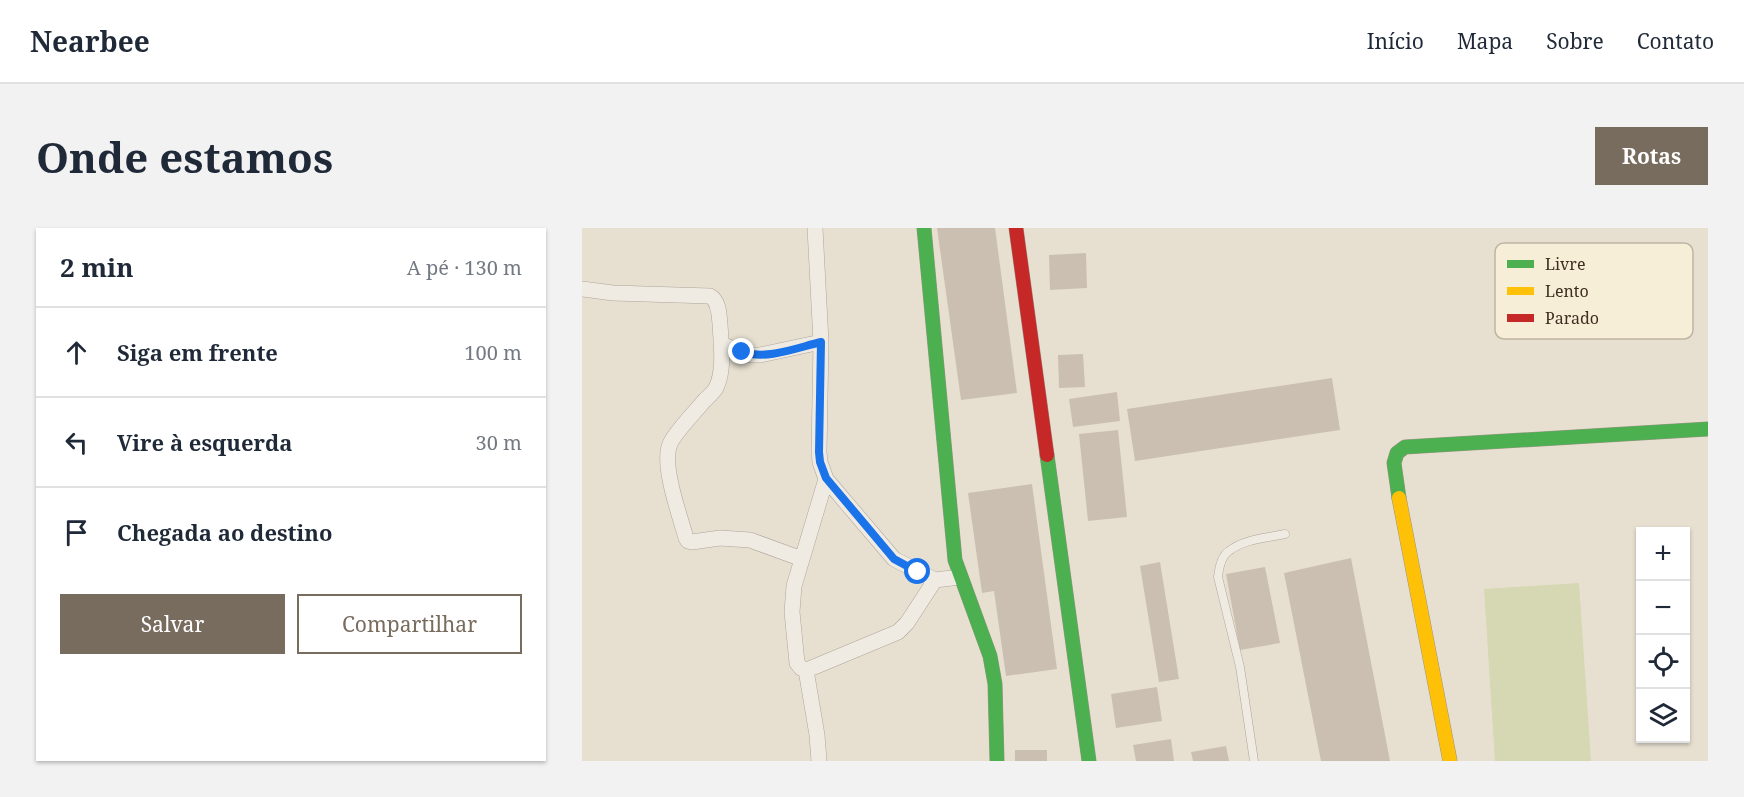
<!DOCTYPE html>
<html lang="pt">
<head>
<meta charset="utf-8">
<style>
	body { margin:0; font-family:"Noto Serif",serif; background:#f2f2f3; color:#1f2937 }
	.controls { position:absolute; right:18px; bottom:18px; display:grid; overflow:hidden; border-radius:0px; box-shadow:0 2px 4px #0004 }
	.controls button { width:54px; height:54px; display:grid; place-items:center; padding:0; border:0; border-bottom:2px solid #e0e1e3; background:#fff; color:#1f2937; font:30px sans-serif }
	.stop { position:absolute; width:18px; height:18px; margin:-14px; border:4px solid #1a73e8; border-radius:50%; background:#fff }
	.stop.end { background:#1a73e8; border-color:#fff; box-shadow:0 2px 6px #0008 }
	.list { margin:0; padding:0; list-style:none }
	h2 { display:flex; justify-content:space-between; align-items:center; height:78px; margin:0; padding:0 24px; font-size:26px }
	h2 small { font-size:20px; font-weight:400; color:#747a83 }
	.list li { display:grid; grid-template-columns:39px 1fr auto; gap:18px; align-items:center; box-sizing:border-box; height:90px; padding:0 24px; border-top:2px solid #e0e1e3 }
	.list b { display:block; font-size:22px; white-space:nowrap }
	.list em { font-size:20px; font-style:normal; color:#747a83 }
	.actions { display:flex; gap:12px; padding:18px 24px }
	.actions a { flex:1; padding:14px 0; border:2px solid #786c5e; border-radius:0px; text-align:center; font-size:21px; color:#786c5e }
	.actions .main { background:#786c5e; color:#fff }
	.icon { flex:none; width:33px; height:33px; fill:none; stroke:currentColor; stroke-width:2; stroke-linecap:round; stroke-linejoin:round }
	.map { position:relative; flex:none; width:1126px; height:533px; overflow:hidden; border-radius:0px }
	header { display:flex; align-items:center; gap:36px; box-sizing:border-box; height:84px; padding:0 30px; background:#fff; border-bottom:2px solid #e0e1e3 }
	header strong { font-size:28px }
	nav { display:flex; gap:33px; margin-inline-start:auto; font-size:21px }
	.intro { display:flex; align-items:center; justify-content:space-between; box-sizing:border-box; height:144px; padding:0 36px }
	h1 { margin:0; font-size:42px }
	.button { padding:15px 27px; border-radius:0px; background:#786c5e; color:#fff; font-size:21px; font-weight:700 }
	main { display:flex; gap:36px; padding:0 36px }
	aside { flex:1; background:#fff; border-radius:0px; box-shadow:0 2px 4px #0004 }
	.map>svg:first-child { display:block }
	.green { fill:#d6d7b3 }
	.building { fill:#cbbfb2 }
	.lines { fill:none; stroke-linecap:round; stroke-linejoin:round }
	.lane-casing { stroke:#ada599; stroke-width:9 }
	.street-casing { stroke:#ada599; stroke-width:16 }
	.fast-casing { stroke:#9c958a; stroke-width:15 }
	.slow-casing { stroke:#9c958a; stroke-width:15 }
	.jam-casing { stroke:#9c958a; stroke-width:15 }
	.lane { stroke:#efebe3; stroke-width:8 }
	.street { stroke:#efebe3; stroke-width:15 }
	.fast { stroke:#4caf50; stroke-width:14 }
	.slow { stroke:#ffc107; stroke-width:14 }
	.jam { stroke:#c62828; stroke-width:14 }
	.route { stroke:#1a73e8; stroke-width:8 }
	.key { fill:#f7eed8; stroke:#bfb4a1; stroke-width:1.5 }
	.key-label { font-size:16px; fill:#3d2e20 }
</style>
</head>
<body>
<header>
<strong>Nearbee</strong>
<nav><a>Início</a><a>Mapa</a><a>Sobre</a><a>Contato</a></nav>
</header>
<div class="intro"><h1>Onde estamos</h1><a class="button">Rotas</a></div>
<main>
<aside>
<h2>2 min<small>A pé · 130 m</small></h2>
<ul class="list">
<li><svg class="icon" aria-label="ahead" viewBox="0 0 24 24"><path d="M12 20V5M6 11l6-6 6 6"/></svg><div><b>Siga em frente</b></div><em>100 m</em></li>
<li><svg class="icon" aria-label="left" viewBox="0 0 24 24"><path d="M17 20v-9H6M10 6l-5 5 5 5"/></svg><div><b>Vire à esquerda</b></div><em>30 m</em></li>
<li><svg class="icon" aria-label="arrive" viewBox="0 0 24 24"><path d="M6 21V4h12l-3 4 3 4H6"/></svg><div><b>Chegada ao destino</b></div></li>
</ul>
<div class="actions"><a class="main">Salvar</a><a>Compartilhar</a></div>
</aside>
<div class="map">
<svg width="1126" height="533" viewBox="0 0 1126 533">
	<rect width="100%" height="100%" fill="#e7e0d1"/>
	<path class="green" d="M997 355 1009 533H913L902 361Z"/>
	<path class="building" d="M355 0H413L435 165 379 172Z
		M504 25 505 60 468 62 467 27Z
		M501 126 503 159 477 160 476 127Z
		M750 150 758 202 553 233 545 181Z
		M535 164 538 193 491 199 487 171Z
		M536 202 545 289 506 293 497 206Z
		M450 256 475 441 424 448 412 363 400 365 386 265Z
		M769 330 808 533H739L702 345Z
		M578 334 597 451 577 454 558 338Z
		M683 339 698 415 658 422 644 346Z
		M575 459 580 493 534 500 529 466Z
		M589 511 592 533H554L551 517Z
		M644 518 647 533H611L609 524Z
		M433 522H465V533H433Z"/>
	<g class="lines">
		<defs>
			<path id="lane" d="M672 533 658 439 636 349C637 340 639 328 647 323 662 311 685 310 703 306"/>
			<path id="street" d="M233 0 239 114 237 224 238 234 244 251 312 331 353 352 378 349
				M0 61 31 65 128 68C137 73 137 86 138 96 139 115 143 142 134 160 131 165 126 169 122 173 113 184 93 204 88 216 79 237 98 288 104 310L106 313 110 314 138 310 168 312 220 331
				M139 116 168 127H178L239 114
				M244 251 212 358 210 384 215 435 219 440 224 442 232 439 316 404 325 395 353 352
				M224 442 235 507 237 533"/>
			<path id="fast" d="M342 0 373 332 408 428 413 456 415 533
				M465 227 507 533
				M817 270 812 235 815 225 823 219 1126 201"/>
			<path id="slow" d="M817 270 868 533"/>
			<path id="jam" d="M434 0 465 227"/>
		</defs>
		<use href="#lane" class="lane-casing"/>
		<use href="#street" class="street-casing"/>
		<use href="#fast" class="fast-casing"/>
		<use href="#slow" class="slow-casing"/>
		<use href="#jam" class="jam-casing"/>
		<use href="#lane" class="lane"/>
		<use href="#street" class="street"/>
		<use href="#fast" class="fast"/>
		<use href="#slow" class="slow"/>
		<use href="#jam" class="jam"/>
	</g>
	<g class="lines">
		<path class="route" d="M160 124C185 132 214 120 239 114L237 224 238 234 244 250 312 331 336 344"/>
	</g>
	<rect x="913" y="15" width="198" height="96" rx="9" class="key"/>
	<rect x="925" y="32" width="27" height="8" fill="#4caf50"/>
	<rect x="925" y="59" width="27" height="8" fill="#ffc107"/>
	<rect x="925" y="86" width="27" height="8" fill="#c62828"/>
	<g class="key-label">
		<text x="963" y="42">Livre</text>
		<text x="963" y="69">Lento</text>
		<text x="963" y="96">Parado</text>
	</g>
</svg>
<div class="controls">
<button>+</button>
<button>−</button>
<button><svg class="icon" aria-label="locate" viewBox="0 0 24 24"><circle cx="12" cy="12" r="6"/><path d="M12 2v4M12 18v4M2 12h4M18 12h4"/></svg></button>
<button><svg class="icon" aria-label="layers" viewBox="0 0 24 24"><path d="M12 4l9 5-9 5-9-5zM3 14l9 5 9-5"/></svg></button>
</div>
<div class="stop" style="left:336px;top:344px"></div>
<div class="stop end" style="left:160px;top:124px"></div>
</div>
</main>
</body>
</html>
